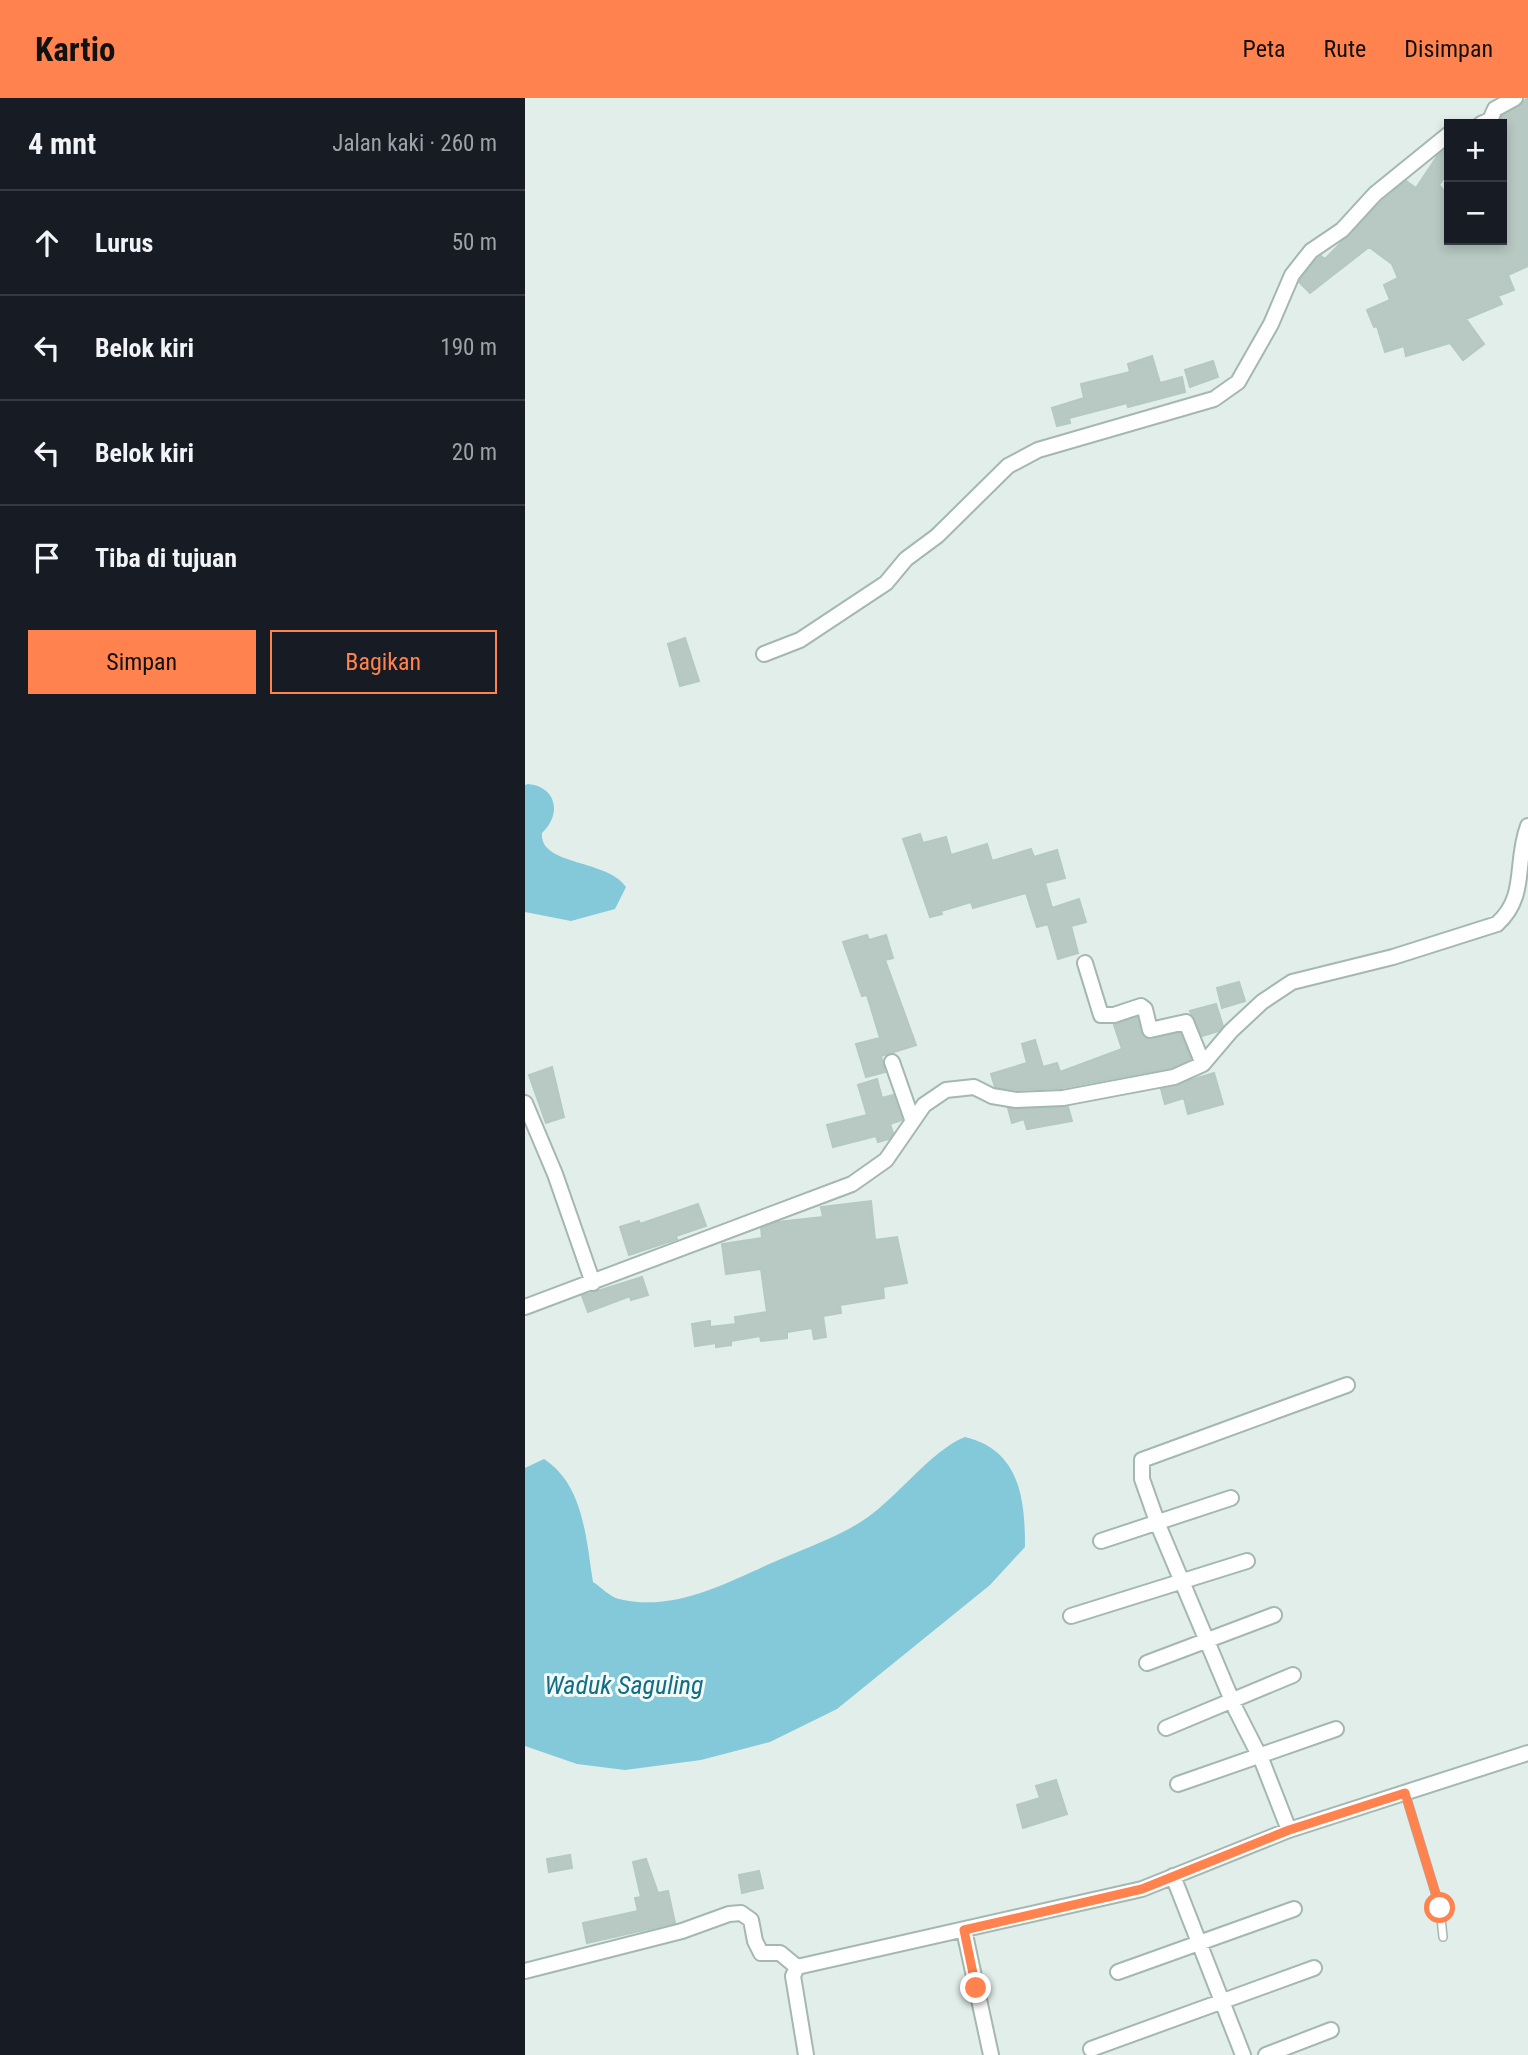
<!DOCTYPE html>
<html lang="id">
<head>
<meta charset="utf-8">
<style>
	body { margin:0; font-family:"Roboto Condensed",sans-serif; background:#20242c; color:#f1f3f6 }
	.controls { position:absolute; right:21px; top:21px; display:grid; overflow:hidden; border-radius:0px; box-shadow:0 4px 10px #0003 }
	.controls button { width:63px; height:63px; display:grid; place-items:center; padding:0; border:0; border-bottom:2px solid #363941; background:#171b24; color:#f1f3f6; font:35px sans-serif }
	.stop { position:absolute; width:21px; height:21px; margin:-16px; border:5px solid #ff824f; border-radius:50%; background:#fff }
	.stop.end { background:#ff824f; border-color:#fff; box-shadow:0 2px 7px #0008 }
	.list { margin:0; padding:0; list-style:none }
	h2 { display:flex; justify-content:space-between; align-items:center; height:91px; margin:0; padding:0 28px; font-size:30px }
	h2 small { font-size:23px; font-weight:400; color:#9ea1a6 }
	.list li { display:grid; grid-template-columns:46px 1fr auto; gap:21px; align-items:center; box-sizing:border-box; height:105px; padding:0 28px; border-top:2px solid #363941 }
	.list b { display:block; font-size:26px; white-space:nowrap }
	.list em { font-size:23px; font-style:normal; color:#9ea1a6 }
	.actions { display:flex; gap:14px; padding:21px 28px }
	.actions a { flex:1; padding:16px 0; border:2px solid #ff824f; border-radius:0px; text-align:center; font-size:24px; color:#ff824f }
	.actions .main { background:#ff824f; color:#111 }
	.icon { flex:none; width:38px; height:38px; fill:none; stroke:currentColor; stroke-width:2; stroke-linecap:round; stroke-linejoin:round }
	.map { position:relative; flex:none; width:1003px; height:1957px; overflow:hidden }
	header { display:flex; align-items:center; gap:42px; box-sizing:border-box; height:98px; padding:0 35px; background:#ff824f; color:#111 }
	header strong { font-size:33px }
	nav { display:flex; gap:38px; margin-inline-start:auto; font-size:24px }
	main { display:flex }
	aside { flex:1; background:#171b24 }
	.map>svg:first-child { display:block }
	.water { fill:#84c9d9 }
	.building { fill:#b7c9c2; stroke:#b4c9c1; stroke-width:2 }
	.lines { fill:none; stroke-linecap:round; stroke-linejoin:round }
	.lane-casing { stroke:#a4b7b1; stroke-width:10 }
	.street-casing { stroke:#a4b7b1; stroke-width:18 }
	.lane { stroke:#fff; stroke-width:7 }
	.street { stroke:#fff; stroke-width:14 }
	.route { stroke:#ff824f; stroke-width:9 }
	.labels { text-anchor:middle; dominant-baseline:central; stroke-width:6; stroke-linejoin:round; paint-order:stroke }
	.water-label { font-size:26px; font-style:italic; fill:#126d85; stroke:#f3faf7 }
</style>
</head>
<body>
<header>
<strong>Kartio</strong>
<nav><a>Peta</a><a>Rute</a><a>Disimpan</a></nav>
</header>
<main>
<aside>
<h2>4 mnt<small>Jalan kaki · 260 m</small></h2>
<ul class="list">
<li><svg class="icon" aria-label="ahead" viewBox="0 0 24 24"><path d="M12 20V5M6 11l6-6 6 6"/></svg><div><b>Lurus</b></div><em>50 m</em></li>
<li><svg class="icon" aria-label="left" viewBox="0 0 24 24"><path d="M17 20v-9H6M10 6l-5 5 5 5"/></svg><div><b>Belok kiri</b></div><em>190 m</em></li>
<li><svg class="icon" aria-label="left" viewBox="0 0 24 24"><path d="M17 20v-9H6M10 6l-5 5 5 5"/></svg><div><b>Belok kiri</b></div><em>20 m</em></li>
<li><svg class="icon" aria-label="arrive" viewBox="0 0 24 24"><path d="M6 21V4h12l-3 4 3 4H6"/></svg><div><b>Tiba di tujuan</b></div></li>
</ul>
<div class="actions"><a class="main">Simpan</a><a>Bagikan</a></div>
</aside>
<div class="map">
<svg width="1003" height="1957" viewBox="0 0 1003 1957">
	<rect width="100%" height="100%" fill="#e2eee9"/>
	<path class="water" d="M3 686C32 689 37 716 17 735 14 768 82 761 101 789L90 811 46 823 0 814V687Z
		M440 1339C495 1352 500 1401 500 1449L465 1487 312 1611 245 1644 176 1662 100 1672 52 1666 0 1648V1370L19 1361C59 1387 61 1441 68 1484 76 1489 85 1499 94 1501 151 1515 206 1482 256 1461 286 1448 321 1436 347 1416 376 1394 409 1351 440 1339Z"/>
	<path class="building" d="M1003 0V168L983 177 989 192 973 198 977 206 941 221 959 246 938 262 925 245 881 258 879 248 860 254 852 228 849 229 842 212 865 202 859 187 873 180 867 166 844 149 785 195 774 184 789 164 796 158 800 161 857 103 881 83 891 90 913 57 924 48V73L914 87 924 99V142H977V57L981 55 977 46V26H974L977 18Z
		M627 258 635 285 657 279 660 294 603 309 602 305 544 320 545 325 532 328 527 310 559 300 556 286 605 274 603 266Z
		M688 263 693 279 665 289 660 272Z
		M160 540 174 583 155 588 143 546Z
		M395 736 398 745 421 739 426 757 462 746 467 763 506 751 509 759 532 752 540 780 520 785 527 810 554 801 561 824 546 828 553 855 533 861 523 826 512 829 501 795 448 810 446 804 416 813 417 816 405 819 378 741Z
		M342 837 344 842 361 837 368 860 360 862 391 947 356 958 360 974 341 979 331 946 355 940 342 897 337 898 318 844Z
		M714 884 720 903 697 910 692 890Z
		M691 906 698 928 694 933 677 938 665 913Z
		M612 919 616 935 622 941 655 935 666 961 646 970 537 990 492 992 470 989 466 976 502 965 497 946 510 942 518 969 532 965 535 974 597 951 589 927Z
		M27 969 39 1019 21 1025 4 977Z
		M689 975 698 1006 663 1016 659 1000 640 1006 636 991Z
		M352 981 357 1000 368 997 377 1022 365 1026 368 1035 364 1041 353 1044 351 1038 308 1049 302 1027 342 1017 333 987Z
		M543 1009 547 1023 502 1031 499 1021 487 1025 483 1010Z
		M346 1103 350 1142 372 1139 382 1185 358 1189 359 1200 315 1207 316 1215 298 1218 301 1239 289 1241 287 1230 262 1234V1240L236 1243 235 1238 206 1243V1247L191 1249V1245L170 1248 167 1226 185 1223V1229L211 1226 210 1219 242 1214 236 1171 201 1176 197 1146 237 1140 236 1130 252 1124 298 1119 296 1109Z
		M173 1106 181 1128 151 1138 152 1141 104 1157 95 1129 114 1123 115 1126Z
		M117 1179 123 1197 106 1202 105 1198 63 1214 57 1198Z
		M531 1682 542 1716 498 1730 492 1707 515 1700 511 1688Z
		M45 1757 47 1770 24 1774 22 1761Z
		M121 1761 133 1795 143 1793 150 1825 62 1845 58 1825 113 1813 110 1800 116 1799 108 1764Z
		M234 1773 238 1790 217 1795 214 1777Z"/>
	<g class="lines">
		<defs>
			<path id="lane" d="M880 1695 915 1810 918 1839"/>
			<path id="street" d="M956 26 965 22 970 11 990 0
				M239 556 275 542 361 485 381 461 412 438 483 368 513 352 689 301 713 284 746 226 767 177 786 153 817 132 850 96 924 36
				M560 865 576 917H589L616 908 620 911 625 932 661 924 678 966
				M367 964 387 1021
				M0 1005 30 1076 68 1185
				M0 1209 327 1086 361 1062 399 1007 421 992 449 989 467 998 491 1002 538 1000 649 979 678 966 706 933 737 904 767 884 868 859 972 826C1003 798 989 765 1003 728
				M576 1443 706 1400
				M546 1518 722 1463
				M622 1565 749 1517
				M641 1630 768 1577
				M653 1686 811 1631
				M764 1732 737 1663 711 1612 634 1429 617 1381V1362L822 1287
				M648 1778 718 1957
				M439 1832 466 1957
				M0 1873 157 1833 204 1816 216 1815 226 1822 230 1843 236 1855H255L272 1869
				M593 1874 769 1811
				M566 1951 789 1870
				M281 1957 268 1878 272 1869 617 1791 764 1732 1003 1655
				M741 1957 806 1932"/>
		</defs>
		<use href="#lane" class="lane-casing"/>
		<use href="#street" class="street-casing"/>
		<use href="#lane" class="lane"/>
		<use href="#street" class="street"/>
	</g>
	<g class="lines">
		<path class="route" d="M451 1890 439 1832 617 1791 764 1732 880 1695 915 1810"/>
	</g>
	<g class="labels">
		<g class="water-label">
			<text x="99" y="1587">Waduk Saguling</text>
		</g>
	</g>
</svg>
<div class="controls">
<button>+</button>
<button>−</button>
</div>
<div class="stop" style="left:915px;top:1810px"></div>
<div class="stop end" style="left:451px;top:1890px"></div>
</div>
</main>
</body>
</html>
